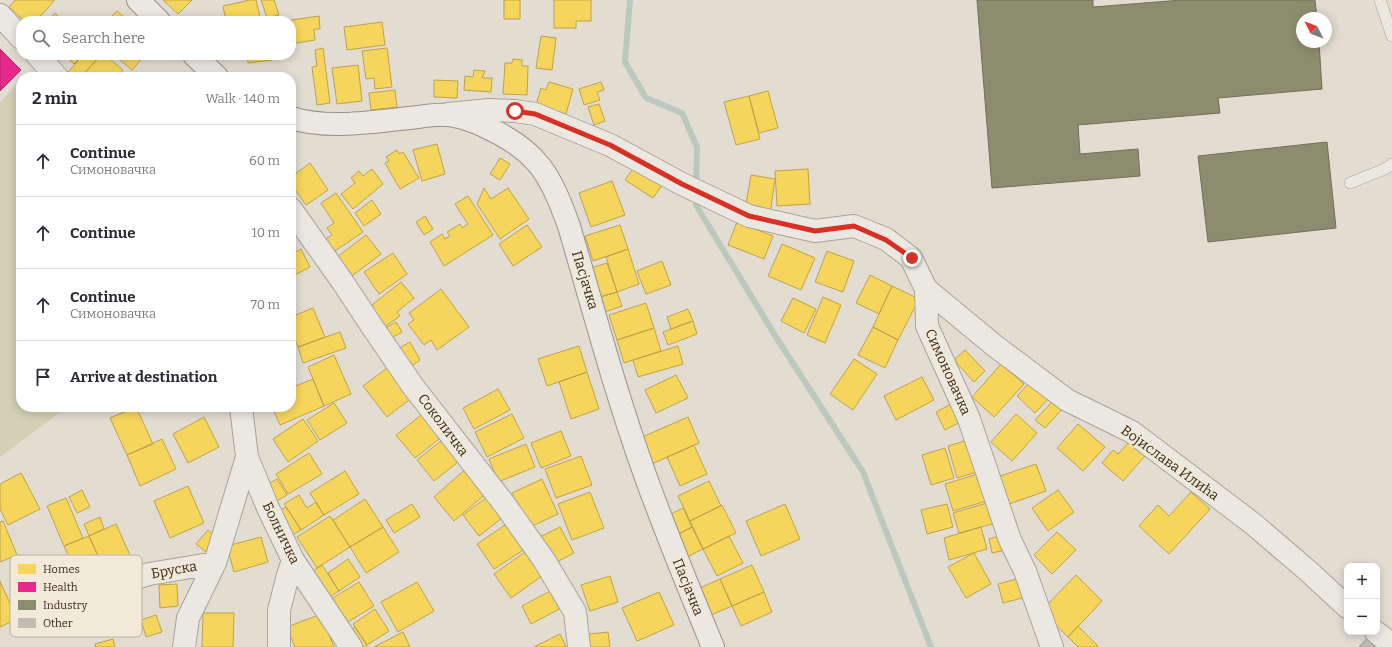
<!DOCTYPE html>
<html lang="en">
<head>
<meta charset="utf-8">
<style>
	body { margin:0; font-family:Bitter,serif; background:#f2f2f3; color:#2b2b33 }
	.controls { position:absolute; right:12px; bottom:12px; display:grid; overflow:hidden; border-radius:8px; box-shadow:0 2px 10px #0003 }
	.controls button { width:36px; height:36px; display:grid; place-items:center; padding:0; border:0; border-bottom:1px solid #e1e1e2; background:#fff; color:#2b2b33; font:20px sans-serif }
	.compass { position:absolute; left:1296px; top:12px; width:36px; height:36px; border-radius:50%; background:#fff; box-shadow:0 2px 10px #0003; rotate:312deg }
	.stop { position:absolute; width:12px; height:12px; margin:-9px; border:3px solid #d93025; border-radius:50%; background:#fff }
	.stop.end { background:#d93025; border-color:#fff; box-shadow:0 1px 4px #0008 }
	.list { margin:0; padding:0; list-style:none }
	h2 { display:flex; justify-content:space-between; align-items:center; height:52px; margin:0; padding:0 16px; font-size:17px }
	h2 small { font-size:13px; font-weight:400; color:#7c7c81 }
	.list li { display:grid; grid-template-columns:26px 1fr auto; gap:12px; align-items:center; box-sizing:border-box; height:72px; padding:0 16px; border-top:1px solid #e1e1e2 }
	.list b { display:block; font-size:15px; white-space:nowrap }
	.list p { margin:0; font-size:13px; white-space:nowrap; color:#7c7c81 }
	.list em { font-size:13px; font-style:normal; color:#7c7c81 }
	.icon { flex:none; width:22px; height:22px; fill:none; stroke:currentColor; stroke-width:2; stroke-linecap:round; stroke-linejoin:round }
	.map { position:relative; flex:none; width:1392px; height:647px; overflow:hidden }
	.search { position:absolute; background:#fff; box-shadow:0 2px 10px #0003; left:16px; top:16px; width:280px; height:44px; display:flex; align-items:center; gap:10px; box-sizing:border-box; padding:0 14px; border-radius:16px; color:#7c7c81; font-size:15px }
	.panel { position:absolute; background:#fff; box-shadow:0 2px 10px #0003; left:16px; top:72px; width:280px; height:340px; border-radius:16px }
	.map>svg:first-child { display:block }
	.green { fill:#d2d0b5 }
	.homes { fill:#f6d55c; stroke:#bda24b }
	.health { fill:#e7298a; stroke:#b2296b }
	.industry { fill:#8c8c6e; stroke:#726f57 }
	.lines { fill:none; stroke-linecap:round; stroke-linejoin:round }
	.stream { stroke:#bbc8bf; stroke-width:6 }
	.building { fill:#c6bbb2; stroke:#a29890 }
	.lane-casing { stroke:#a8a299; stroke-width:12 }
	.street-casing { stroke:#a8a299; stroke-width:24 }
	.secondary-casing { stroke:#989189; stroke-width:24 }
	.lane { stroke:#ebe8e1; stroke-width:11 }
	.street { stroke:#ebe8e1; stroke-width:22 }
	.secondary { stroke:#ebe8e1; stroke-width:22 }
	.route { stroke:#d93025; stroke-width:5 }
	.labels { text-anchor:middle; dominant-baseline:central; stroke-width:4; stroke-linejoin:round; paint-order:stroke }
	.street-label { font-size:14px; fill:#372a22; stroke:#f2e9d8 }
	.key { fill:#f2e9d8; stroke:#bab0a1; stroke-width:1 }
	.key-label { font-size:11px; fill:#372a22 }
</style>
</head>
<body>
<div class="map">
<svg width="1392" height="647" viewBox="0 0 1392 647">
	<rect width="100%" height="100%" fill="#e2dcd1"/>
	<path class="green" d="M21 79V407H67L0 457V103Z"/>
	<path class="homes" d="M15 0H54V1L36 21H24L9 7Z
		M163 0H192L178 14Z
		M250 0H256L261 21H226L223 6Z
		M261 0H274L279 15 267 18Z
		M504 0H520V19H504Z
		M554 0H591V21H576V28H554Z
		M117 11 124 17 121 21H107Z
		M55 13 63 21H48Z
		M319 16 320 29H314L315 40 291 44V21H285Z
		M382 22 385 45 347 50 344 27Z
		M541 36 556 38 552 70 536 68Z
		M323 48 330 103 317 105 312 67 317 66 315 50Z
		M387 48 392 87 375 89 374 78 366 79 362 51Z
		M64 55H83L74 64Z
		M83 55H101L81 77H74L68 72Z
		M101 55H105L123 70 117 77H81Z
		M114 55H145L132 70Z
		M247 55H271L272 60 248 63Z
		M513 59 522 60V66H528L527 95 503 94 505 63H512Z
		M358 65 362 101 337 104 332 68Z
		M474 70 485 71 482 78H492L491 92 464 90 465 76 473 77Z
		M434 80 458 81 457 98 434 97Z
		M549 82 573 89 566 114 536 105 541 88 546 90Z
		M601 82 604 90 597 92 600 100 584 105 579 89Z
		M395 90 397 107 371 110 369 93Z
		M768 91 778 128 759 133 749 96Z
		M749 96 760 139 736 145 724 102Z
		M599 104 605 121 594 125 588 107Z
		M437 144 445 174 422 181 413 150Z
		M397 150 399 154 403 152 419 178 400 189 385 163 389 161 386 157Z
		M500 158 510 164 500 180 490 174Z
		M310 163 328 190 306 205 291 184V177Z
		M635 166 663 184 653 198 625 180Z
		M372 169 383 184 353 209 341 194 355 183 351 178 359 171 363 176Z
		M808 169 810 204 777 206 775 171Z
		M751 175 775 179 770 214 745 210Z
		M612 181 625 215 591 227 579 193Z
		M484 188 491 199 508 188 529 219 500 239 477 204Z
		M336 193 363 232 332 253 324 240 332 235 327 228 334 223 321 203Z
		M468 196 493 235 444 266 430 242 442 234 445 239 450 236 447 232 460 224 462 228 468 224 455 204Z
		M372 200 381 214 364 226 355 213Z
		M425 216 433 229 424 235 416 222Z
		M737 222 773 236 764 259 728 245Z
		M527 225 542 247 513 266 499 244Z
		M620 225 628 249 593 261 585 236Z
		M366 235 381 254 348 279 333 260Z
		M782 244 815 258 801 290 768 276Z
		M301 249 310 267 291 277V255Z
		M628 249 639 284 617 292 606 257Z
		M827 251 854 261 843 292 815 282Z
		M393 253 407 274 379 294 364 272Z
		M662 261 671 285 646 294 637 271Z
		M607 263 617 292 600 297 591 268Z
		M870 275 892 286 879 314 856 303Z
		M401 282 414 298 397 312 400 316 383 328 368 308Z
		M892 286 919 299 898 340 873 327Z
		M441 289 469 327 437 350 431 340 424 345 408 324 414 320 409 313Z
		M617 292 622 306 605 312 600 297Z
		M823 297 841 305 825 343 807 335Z
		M793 298 816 309 804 333 781 321Z
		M646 303 654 328 617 340 609 315Z
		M313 308 325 337 298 347 291 331V317Z
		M688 309 693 321 671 329 667 317Z
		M693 321 697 334 668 345 663 332Z
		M396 322 402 332 388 340 382 330Z
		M873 327 898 340 885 368 858 355Z
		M654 328 661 351 624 363 617 340Z
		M340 332 346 348 303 363 298 347Z
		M410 342 420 360 407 369 396 350Z
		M579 346 587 372 547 386 538 359Z
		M678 346 683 364 638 377 633 360Z
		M965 350 985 371 974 382 954 360Z
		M334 355 351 394 324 406 308 367Z
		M854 359 877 374 853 410 830 394Z
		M1001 364 1024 384 994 417 972 397Z
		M391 365 414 396 387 417 363 386Z
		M587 372 599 409 571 419 559 382Z
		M676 375 688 398 656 413 645 390Z
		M922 377 934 400 896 420 884 396Z
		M313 379 324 406 280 425 272 407H291V388Z
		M1030 382 1048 399 1035 413 1017 396Z
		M498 389 510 410 474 429 463 408Z
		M1053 401 1062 409 1045 428 1035 420Z
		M955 402 964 420 945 430 936 412Z
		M334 403 347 423 320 440 307 420Z
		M136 407 153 444 127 455 110 418Z
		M425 412 444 435 415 458 396 435Z
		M512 414 524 438 487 457 475 432Z
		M1016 414 1037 433 1012 461 991 442Z
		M204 417 219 447 188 463 173 434Z
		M688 417 699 443 652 464 640 438Z
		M303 419 318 441 288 462 273 439Z
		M1078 424 1105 447 1083 471 1057 448Z
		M561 431 571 456 541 468 531 443Z
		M446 437 463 458 434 481 417 460Z
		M162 439 176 469 140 486 127 455Z
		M968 440 977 472 957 478 948 446Z
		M1129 442 1145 456 1123 481 1102 463 1113 450 1118 454Z
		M526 444 535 467 498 482 489 459Z
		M694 445 707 474 680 486 667 457Z
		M945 448 954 478 931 485 922 455Z
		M309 453 322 474 288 494 276 474Z
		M581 456 592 485 556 498 545 469Z
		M1036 464 1046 491 1009 504 1000 476Z
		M469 466 490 490 454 521 434 497Z
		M345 471 359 494 324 515 310 493Z
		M21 473 40 509 8 525 0 509V484Z
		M978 474 986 501 953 511 945 484Z
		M277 479 287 495 275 502 265 486Z
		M542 479 558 514 528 528 512 493Z
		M709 481 721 506 690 521 678 496Z
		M188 486 204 523 170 538 154 501Z
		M82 490 90 507 77 513 69 497Z
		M1058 490 1074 512 1048 531 1032 508Z
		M590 492 604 528 572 540 558 504Z
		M1191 492 1210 509 1169 554 1139 526 1158 505 1169 516Z
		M491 494 507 514 479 536 463 515Z
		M299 495 307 508 316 502 324 515 301 530 284 504Z
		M66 498 83 538 64 546 47 506Z
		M365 499 383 527 350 547 333 520Z
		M990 502 996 523 959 533 953 513Z
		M412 504 420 517 394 533 386 520Z
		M785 504 800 539 761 556 746 521Z
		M947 504 953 527 927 534 921 510Z
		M722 505 736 533 703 549 690 521Z
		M286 507 301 530 288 538 274 514Z
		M683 508 692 527 679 534 669 515Z
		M330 516 350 547 317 568 297 537Z
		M100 517 104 529 89 536 84 524Z
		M3 521 17 555 0 562V522Z
		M508 523 525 549 494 569 477 544Z
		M116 524 134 564 107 576 89 536Z
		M383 527 399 552 366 573 350 547Z
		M560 527 574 553 551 565 538 538Z
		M692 527 703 549 687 557 676 535Z
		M981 527 987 549 949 560 944 538Z
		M208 530 218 538 206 552 196 544Z
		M1057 532 1076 550 1052 574 1034 555Z
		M1006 534 1010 549 992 553 989 539Z
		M89 536 107 576 81 586 64 546Z
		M729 536 743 563 717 576 703 549Z
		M261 537 268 562 234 572 227 546Z
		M525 552 542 576 511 598 494 574Z
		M974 553 991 584 966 598 948 567Z
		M348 559 360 577 339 591 328 573Z
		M322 565 339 591 328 598 311 572Z
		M752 565 764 592 732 606 720 579Z
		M1076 575 1102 601 1068 637 1041 611Z
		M610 576 618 602 590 611 581 585Z
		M1021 578 1026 597 1003 603 998 584Z
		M720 579 732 606 711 615 700 588Z
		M0 581 17 619 0 627Z
		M359 582 374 606 343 625 328 601Z
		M417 582 434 611 398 632 381 602Z
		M177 584 178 606 160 608 159 585Z
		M554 589 563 607 531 624 522 606Z
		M659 592 674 625 637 641 622 608Z
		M764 592 772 612 741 626 732 606Z
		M375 609 389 631 367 645 353 624Z
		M203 613H234L233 647H202Z
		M321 614 334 647H295L287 627Z
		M156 615 162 632 146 637 141 620Z
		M1078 626 1099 647H1078L1068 637Z
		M355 627 367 645 364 647H355L346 633Z
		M403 632 410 647H374Z
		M608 632 610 647H584L582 635Z
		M560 634 566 647H534Z
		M113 639 115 647H96L95 644Z"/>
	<path class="health" d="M0 49 21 70 0 91Z"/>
	<path class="industry" d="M977 0H1093V7L1182 0H1315L1317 18H1302V42H1319L1322 89 1218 98 1220 113 1078 125 1080 154 1138 149 1140 176 992 188Z
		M1327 142 1336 228 1208 242 1198 156Z"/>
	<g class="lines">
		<path class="stream" d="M630 0 625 62 646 98 682 113 697 147 696 186
			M696 195V205L776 337 863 472 931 647"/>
	</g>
	<path class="building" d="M1370 635 1380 643 1377 647H1359Z"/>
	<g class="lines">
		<defs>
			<path id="lane" d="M1380 0 1392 36
				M1350 183 1385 169 1392 164"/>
			<path id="street" d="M0 15 21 38
				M37 55 57 77
				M448 114 489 110 515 111 535 114 610 145 682 184 749 216 815 231 854 226 886 239 911 258 926 289 927 326 969 419 1010 540 1025 571 1052 647
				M291 209 342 281 371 325 412 385 505 505 544 560 575 612 579 647
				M926 289 995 346 1067 400 1132 432 1252 523 1307 570 1347 607
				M241 407 247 457 268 508 293 560 351 647
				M88 593 149 574 215 563
				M1376 632 1392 645
				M184 647 188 618 215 563 247 457
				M279 647V610L288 575 293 560"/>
			<path id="secondary" d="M138 0 159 21
				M194 55 217 77
				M291 118C330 130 378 121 418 117 427 116 437 114 446 115 457 115 476 122 486 127 538 151 550 174 569 226 593 308 615 391 644 472 665 531 689 589 713 647"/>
		</defs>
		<use href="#lane" class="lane-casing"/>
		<use href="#street" class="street-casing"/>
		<use href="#secondary" class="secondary-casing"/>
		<use href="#lane" class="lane"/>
		<use href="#street" class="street"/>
		<use href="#secondary" class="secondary"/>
	</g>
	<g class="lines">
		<path class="route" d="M515 111 535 114 610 145 682 184 749 216 815 231 854 226 886 240 912 258"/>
	</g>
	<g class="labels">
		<g class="street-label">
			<text transform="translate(585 280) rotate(73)">Пасјачка</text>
			<text transform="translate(948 372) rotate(66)">Симоновачка</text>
			<text transform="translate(443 425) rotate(53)">Соколичка</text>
			<text transform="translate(1170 463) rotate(36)">Војислава Илића</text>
			<text transform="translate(281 533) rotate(64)">Болничка</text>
			<text transform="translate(174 570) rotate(-10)">Бруска</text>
			<text transform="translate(688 587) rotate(68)">Пасјачка</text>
		</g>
	</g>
	<rect x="10" y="555" width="132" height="82" rx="6" class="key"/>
	<rect x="18" y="564" width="18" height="10" fill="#f6d55c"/>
	<rect x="18" y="582" width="18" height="10" fill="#e7298a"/>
	<rect x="18" y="600" width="18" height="10" fill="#8c8c6e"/>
	<rect x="18" y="618" width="18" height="10" fill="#c6bbb2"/>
	<g class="key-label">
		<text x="43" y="573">Homes</text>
		<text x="43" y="591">Health</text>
		<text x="43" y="609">Industry</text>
		<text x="43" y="627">Other</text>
	</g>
</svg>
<div class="controls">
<button>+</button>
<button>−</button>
</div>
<svg class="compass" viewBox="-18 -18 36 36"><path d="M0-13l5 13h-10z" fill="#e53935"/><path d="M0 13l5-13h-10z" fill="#7c7c81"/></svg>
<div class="stop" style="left:515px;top:111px"></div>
<div class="stop end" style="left:912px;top:258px"></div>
<div class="search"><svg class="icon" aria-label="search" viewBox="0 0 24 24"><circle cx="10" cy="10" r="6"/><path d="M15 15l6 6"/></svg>Search here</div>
<section class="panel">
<h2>2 min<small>Walk · 140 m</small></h2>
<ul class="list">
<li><svg class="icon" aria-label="ahead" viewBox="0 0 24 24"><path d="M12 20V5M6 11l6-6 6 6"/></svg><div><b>Continue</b><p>Симоновачка</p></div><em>60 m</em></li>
<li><svg class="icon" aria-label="ahead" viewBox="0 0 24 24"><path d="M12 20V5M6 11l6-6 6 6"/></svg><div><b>Continue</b></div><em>10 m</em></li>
<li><svg class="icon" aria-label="ahead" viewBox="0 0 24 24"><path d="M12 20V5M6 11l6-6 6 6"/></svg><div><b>Continue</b><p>Симоновачка</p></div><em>70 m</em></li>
<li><svg class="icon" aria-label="arrive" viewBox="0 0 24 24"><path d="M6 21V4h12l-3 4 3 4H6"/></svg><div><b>Arrive at destination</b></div></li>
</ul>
</section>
</div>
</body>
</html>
